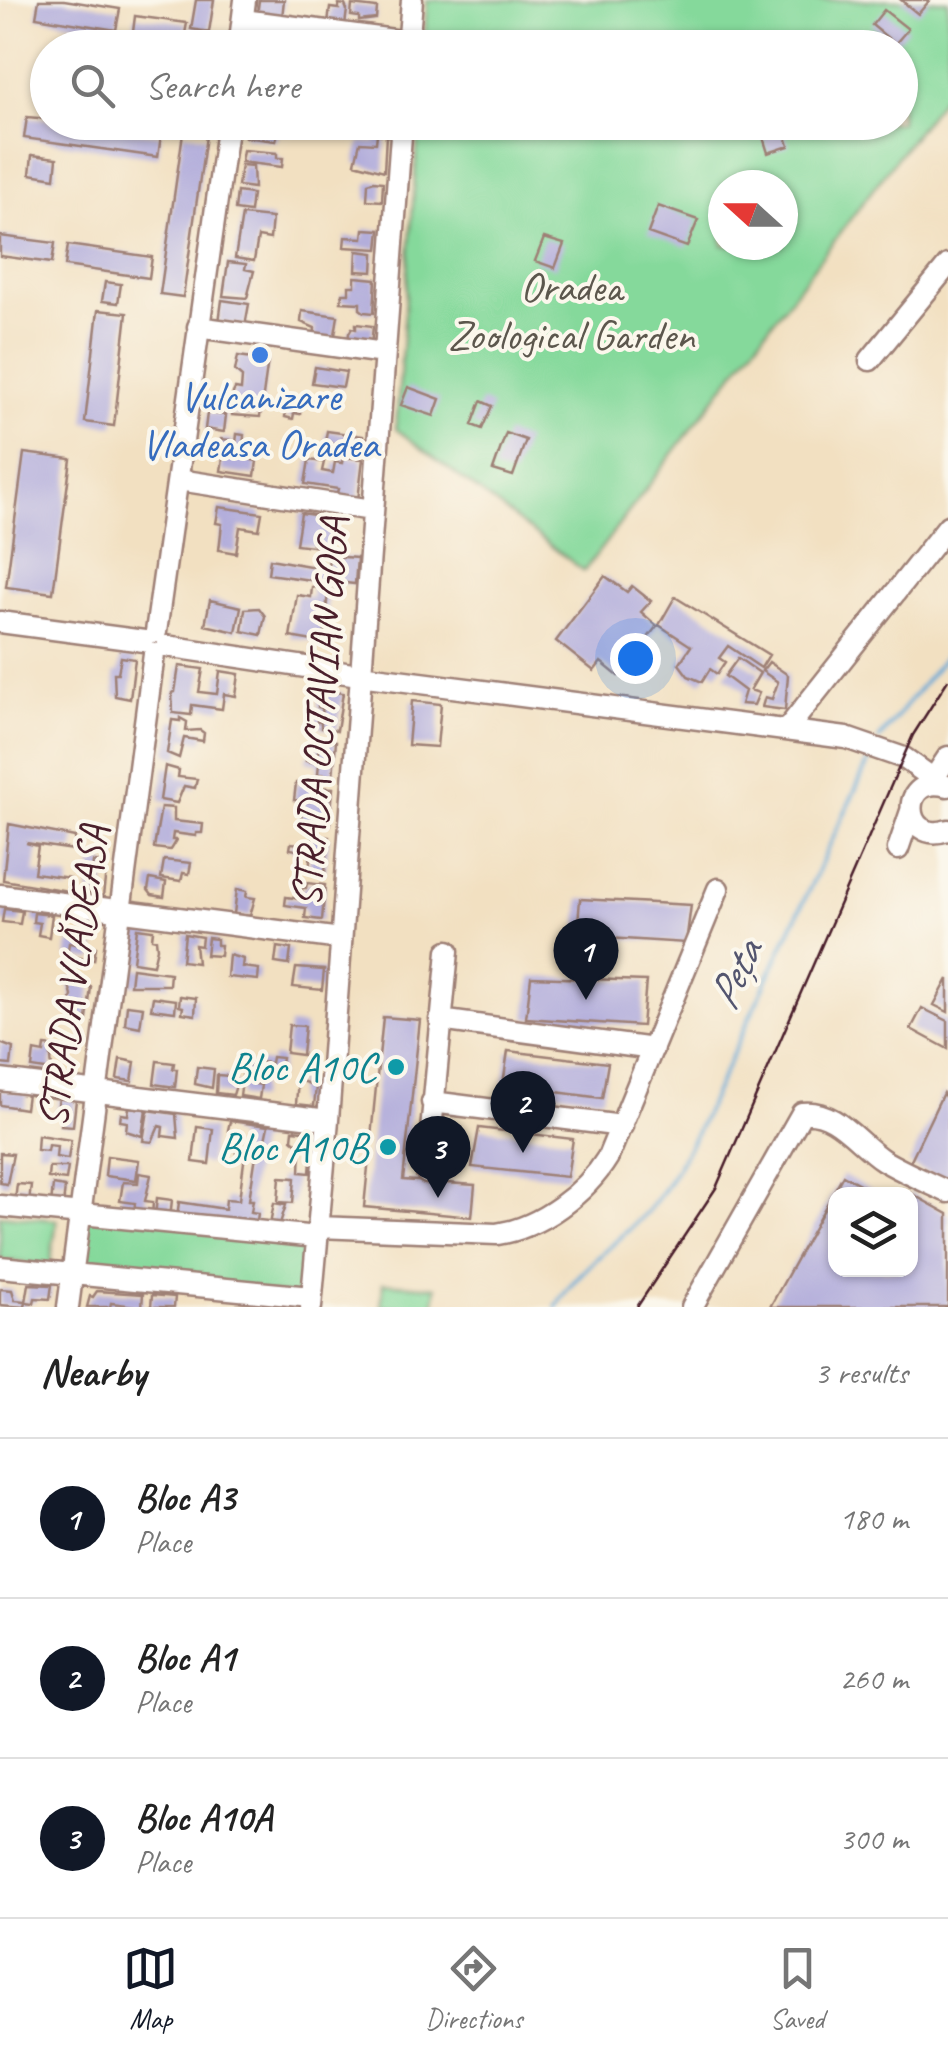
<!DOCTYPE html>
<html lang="en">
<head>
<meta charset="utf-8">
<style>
	body { margin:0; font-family:Caveat,sans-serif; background:#f6f6f6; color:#222 }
	.controls { position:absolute; right:30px; bottom:30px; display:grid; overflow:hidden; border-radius:20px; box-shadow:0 2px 8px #0004 }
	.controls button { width:90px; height:90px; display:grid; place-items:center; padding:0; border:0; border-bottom:2px solid #e0e0e0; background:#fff; color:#222; font:50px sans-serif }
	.compass { position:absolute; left:708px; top:170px; width:90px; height:90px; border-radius:50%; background:#fff; box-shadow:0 2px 8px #0004; rotate:291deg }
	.you { position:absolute; left:635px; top:658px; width:35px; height:35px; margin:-25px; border:8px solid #fff; border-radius:50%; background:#1a73e8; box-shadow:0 0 0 15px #1a73e833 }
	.badge { display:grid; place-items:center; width:65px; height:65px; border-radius:50%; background:#111827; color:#fff; font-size:32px; font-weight:700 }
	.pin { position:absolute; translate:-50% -82px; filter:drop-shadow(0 2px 5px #0008) }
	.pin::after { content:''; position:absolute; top:52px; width:35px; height:30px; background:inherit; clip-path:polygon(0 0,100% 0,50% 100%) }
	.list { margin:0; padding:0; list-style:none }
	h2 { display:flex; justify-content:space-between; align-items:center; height:130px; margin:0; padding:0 40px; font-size:42px }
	h2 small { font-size:32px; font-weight:400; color:#767676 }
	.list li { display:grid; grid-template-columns:65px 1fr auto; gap:30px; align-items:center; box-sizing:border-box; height:160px; padding:0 40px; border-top:2px solid #e0e0e0 }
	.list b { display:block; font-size:38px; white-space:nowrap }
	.list p { margin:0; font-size:32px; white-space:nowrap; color:#767676 }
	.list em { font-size:32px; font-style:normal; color:#767676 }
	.icon { flex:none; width:55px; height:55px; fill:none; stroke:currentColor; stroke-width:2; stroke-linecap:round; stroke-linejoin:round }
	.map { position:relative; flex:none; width:948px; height:1307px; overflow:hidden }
	.search { position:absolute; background:#fff; box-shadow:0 2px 8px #0004; left:30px; right:30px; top:30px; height:110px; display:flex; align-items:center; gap:25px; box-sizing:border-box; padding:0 35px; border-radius:55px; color:#767676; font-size:38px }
	.sheet { height:610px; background:#fff }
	nav { display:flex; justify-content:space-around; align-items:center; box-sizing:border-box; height:140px; border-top:2px solid #e0e0e0; background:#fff; font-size:28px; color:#767676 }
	nav a { display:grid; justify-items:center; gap:5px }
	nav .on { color:#111827 }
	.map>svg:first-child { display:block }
	.green { fill:#85d99b; stroke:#687c63; stroke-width:2.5; fill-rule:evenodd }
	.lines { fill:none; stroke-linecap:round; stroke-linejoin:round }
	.stream { stroke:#60a7d6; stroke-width:4 }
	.building { fill:#b3aedb }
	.minor-casing { stroke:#9e8076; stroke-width:25 }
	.minor { stroke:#fff; stroke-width:20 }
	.tram { stroke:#4a1f2b; stroke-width:2.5 }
	.shop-dot { fill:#3f7fe0; stroke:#fbf7ec; stroke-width:4 }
	.culture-dot { fill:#0f9aa8; stroke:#fbf7ec; stroke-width:4 }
	.labels { text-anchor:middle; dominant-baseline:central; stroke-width:8; stroke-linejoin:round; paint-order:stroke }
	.park-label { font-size:42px; fill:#5c574d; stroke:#fbf7ec }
	.shop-label { font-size:42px; fill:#366cbe; stroke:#fbf7ec }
	.street-label { font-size:42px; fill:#4a1f2b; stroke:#fbf7ec }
	.culture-label { font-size:42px; fill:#0d838f; stroke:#fbf7ec; text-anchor:end }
	.water-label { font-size:45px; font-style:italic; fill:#53556f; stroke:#fbf7ec }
</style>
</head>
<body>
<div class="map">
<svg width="948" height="1307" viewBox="0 0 948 1307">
	<rect width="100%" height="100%" fill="#fbf7ec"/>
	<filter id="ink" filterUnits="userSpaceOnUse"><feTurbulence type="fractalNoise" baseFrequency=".01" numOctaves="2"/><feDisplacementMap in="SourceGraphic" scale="20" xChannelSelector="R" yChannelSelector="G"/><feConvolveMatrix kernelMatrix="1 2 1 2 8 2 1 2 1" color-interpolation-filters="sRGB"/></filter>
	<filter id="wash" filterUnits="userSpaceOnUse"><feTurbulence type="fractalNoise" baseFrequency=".0048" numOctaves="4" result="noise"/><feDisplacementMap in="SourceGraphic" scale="40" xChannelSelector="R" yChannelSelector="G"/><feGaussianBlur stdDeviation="2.25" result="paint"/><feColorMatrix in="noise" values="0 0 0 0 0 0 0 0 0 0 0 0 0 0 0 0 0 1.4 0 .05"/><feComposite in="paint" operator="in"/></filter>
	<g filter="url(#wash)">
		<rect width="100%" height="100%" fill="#f2e0c1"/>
		<path class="green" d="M427 0H948V90L584 571 396 429 419 123 900 122V48L424 47ZM723 185H783V245H723Z
			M79 1212 317 1237 311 1297 72 1274Z
			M0 1215 57 1220 50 1266 0 1260Z
			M383 1283 436 1287 434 1307H381Z"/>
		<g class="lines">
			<path class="stream" d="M879 739 948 653
				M556 1307C579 1266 619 1244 649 1209 668 1187 681 1160 695 1135L873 752"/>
		</g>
		<g id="blocks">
			<path class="building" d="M39 0H64L120 9 116 30 36 17Z
				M196 0H214L209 32 191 29Z
				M259 0H284L282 18 257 16Z
				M901 0H930L918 14Z
				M339 4 345 5 347 10 345 25 328 23 330 8 339 9Z
				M352 5 377 8 376 19 359 21V17L351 16Z
				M884 10 908 29 895 44 872 25Z
				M135 16 187 23 184 39 133 32Z
				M258 37 275 39 274 48H256Z
				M27 117 48 119V122L161 135 158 157 24 138Z
				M247 122 271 124V128L278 129 276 141 245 137Z
				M784 130 789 146 768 153 763 137Z
				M183 133 206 136 183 297 160 294Z
				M377 134 386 135 384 171 355 163 360 142 376 143Z
				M243 150 277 153V158H283L282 167 241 162Z
				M32 155 57 158 55 178 30 174Z
				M241 165 253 166 254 188 238 186Z
				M374 181 383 182 382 201 367 200 368 183Z
				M237 192 252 194 250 212 235 210Z
				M658 206 698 220 687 247 648 233Z
				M242 215 272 218 270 239 258 237 254 261 235 258Z
				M364 229 380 230 378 249 344 247 345 237 363 238Z
				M0 236 55 243 52 263 0 256Z
				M544 238 564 244 555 268 535 261Z
				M68 245 152 257 149 278 65 266Z
				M357 251 374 253 373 272 356 271Z
				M228 262 246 264 245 269 254 271 247 298 223 296Z
				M355 277 376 279 374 313 364 312 360 309V303L341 302 342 293H349V286H355Z
				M105 282 121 284 118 303 102 301Z
				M222 300 249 304 245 326 219 322Z
				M98 310 127 313 114 426 85 422Z
				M302 311 338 316 334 341 314 338 315 328 301 322Z
				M356 324 373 326 371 346 348 343 349 333 352 328 356 329Z
				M238 356 268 360 260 417 232 415 233 393 235 389 241 390 242 377 235 371Z
				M315 367 346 372 343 387 312 383Z
				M408 387 440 399 434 416 401 405Z
				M292 398 302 400 300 414 294 413 293 419 285 417 287 400Z
				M481 401 492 406 482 429 472 425Z
				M207 413 226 415 224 432 205 429Z
				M327 431 363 436 362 447 325 442Z
				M506 433 526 440 513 476 493 470Z
				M237 434 244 435 243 448 253 449 252 460 257 461 255 476 221 471 223 458 218 457 221 439 232 440 230 451 235 452Z
				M24 453 71 459 53 593 6 587Z
				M343 457 363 459 358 500 336 498 338 489 305 484 309 460 324 462 322 471 333 473 335 462 342 463Z
				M219 507 262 513 259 530 240 527 236 553 219 550 222 524 216 523Z
				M301 513 333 518 328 548 296 544Z
				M329 556 357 558 355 584 327 581Z
				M270 559 327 569 325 582 268 574Z
				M605 576 627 592 632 586 651 601 641 612 657 626 618 676 601 662 594 671 556 641Z
				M312 587 328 588 324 643 290 637 297 595 311 597Z
				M675 597 769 655 761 668 728 646 719 658 725 662 717 674 710 669 702 682 688 676 679 664 691 646 659 625Z
				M210 600 241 607 236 632 205 625Z
				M259 608 265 616 261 635 242 631 245 609Z
				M121 657 135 659 130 699 115 696 114 673H118Z
				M738 658 760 673 750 690 759 693 754 705 741 704 745 691 725 676Z
				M769 662 788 675 785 710 762 707 765 697 772 699 778 682 762 671Z
				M179 666 203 669 199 692 217 694 220 671 239 674 236 696 224 694 222 709 192 705 191 715 173 713 172 693 175 692Z
				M320 690 343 693 337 730 321 728V722H317V714L322 715V708L318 707Z
				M412 701 441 704 437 747 408 745Z
				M180 718 187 722 186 731 200 730 204 733 203 741 184 738 179 758 167 753 172 720 180 721Z
				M313 739 336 741 333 776 318 774 319 763 306 761 307 755 317 757 319 747 312 746Z
				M165 766 179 770 178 777 197 779 195 788 184 786 177 803 160 800Z
				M296 783 308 784V787L333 788 330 824 301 819 303 802 311 801 294 800Z
				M161 807 174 808V821L203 824 202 833H196V836L173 833 172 840H176L170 850 154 848Z
				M9 824 75 837 74 850 26 843 38 846 34 873 70 878 68 891 3 880Z
				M313 835 329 837 325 872 309 869 311 852 290 849 291 843 312 845Z
				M164 860 191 863 189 874 183 873 181 881 161 878Z
				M93 862 107 863 103 896 89 893Z
				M150 879 166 882 164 897 152 895 148 890Z
				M307 883 325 885 322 920 305 918 306 908 285 905 286 897 301 899 302 888H306Z
				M237 889 247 891 246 897 255 898 250 916 234 914Z
				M580 899 691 905 686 943 577 936Z
				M4 909 22 911 20 924 2 922Z
				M34 913 52 915 49 937 38 935 40 923 33 922Z
				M137 928 153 930 152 938 156 939 157 948 153 965 133 962Z
				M185 934 202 937 201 946 195 945 197 963 182 961Z
				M208 938 217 939V945H221L220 956 206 955Z
				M69 943 96 947 94 960 67 956Z
				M277 947 291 949 289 965 275 963Z
				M229 955 243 959 242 967 259 969 258 980 227 977Z
				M132 968 170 973 169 985H130Z
				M296 968 324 970 322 990 293 987Z
				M531 977 646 981 642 1026 526 1018Z
				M67 978 82 979V985L91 987 87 1019 70 1017 71 1009H68L72 996Z
				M948 979V1012L934 1005Z
				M180 996 196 998 195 1015 182 1013 183 1007 179 1006Z
				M153 997 176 1000 175 1012 151 1009Z
				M127 1005 143 1007 140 1027 125 1024Z
				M922 1008 948 1021V1049L911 1029Z
				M383 1017 420 1020 403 1180 475 1185 472 1217 364 1207Z
				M289 1025 305 1026 302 1055 286 1053Z
				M0 1043 13 1048 11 1065 0 1064Z
				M45 1046 55 1047 53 1057H51L52 1071 32 1068 34 1051 44 1053Z
				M508 1051 608 1063 602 1098 503 1085Z
				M272 1057 282 1058 279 1077 265 1075V1069L258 1068 259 1062 271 1063Z
				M120 1059 135 1062 132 1081 117 1079Z
				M157 1061 174 1063 173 1069H177L175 1087 154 1084Z
				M244 1064 253 1066 251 1083 261 1085 259 1099 240 1096Z
				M197 1067 214 1069 212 1088 195 1084Z
				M217 1075 229 1076V1081L237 1082 233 1095 216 1093Z
				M298 1080 316 1086 314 1106 296 1104Z
				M0 1090 27 1094 25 1109 0 1105Z
				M943 1093 948 1102V1183L909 1164Z
				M59 1098 76 1100 73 1126 61 1125 63 1112 57 1111Z
				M129 1107 146 1109 142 1136 126 1131 127 1122 120 1121 121 1114 128 1115Z
				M148 1110 176 1114 178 1138 162 1136 163 1127 159 1126 152 1142 143 1141Z
				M230 1121 268 1126 265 1140 258 1142 249 1200H253L251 1212 258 1213 256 1228 177 1217 179 1202 225 1209 226 1199 239 1200 245 1154 236 1153 238 1138 228 1130Z
				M197 1127 213 1129 209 1164 193 1162Z
				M479 1128 573 1139 567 1177 472 1167Z
				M293 1130 313 1132 310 1173 300 1172 301 1147 292 1139Z
				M38 1135 71 1140 68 1159 56 1157 57 1146 48 1145 47 1151 37 1150Z
				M0 1153 13 1154 7 1184 0 1183Z
				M107 1156 139 1160 136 1180 105 1176Z
				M49 1167H68L66 1180 48 1178Z
				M139 1173 151 1175 145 1201 153 1202 152 1216 134 1214 135 1203 120 1201 123 1182 138 1183Z
				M843 1175 878 1194H836V1270H910V1193L948 1214V1307H770Z
				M280 1177 295 1178 293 1203 278 1202Z
				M17 1184 31 1185 29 1202 15 1201Z
				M53 1185 65 1187 63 1206 51 1205Z
				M157 1198 172 1200 170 1218 155 1216Z
				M274 1203 286 1205 278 1230 269 1229Z
				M29 1284 52 1285 50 1299 35 1298 34 1303 26 1302Z
				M0 1289 12 1290 15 1300 26 1301 25 1307 0 1305Z
				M97 1291 143 1294 142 1307 111 1303 110 1307H87L90 1296 93 1297Z
				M152 1295 175 1297 174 1307H151Z"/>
		</g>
	</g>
	<g filter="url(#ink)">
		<use href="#blocks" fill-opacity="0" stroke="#9e8076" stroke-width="2.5"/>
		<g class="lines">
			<defs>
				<path id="minor" d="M243 20 409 42
					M239 48 245 0
					M408 48 412 0
					M198 327 384 353
					M870 360 948 265
					M179 480 372 510
					M0 622 144 641
					M156 632 228 122
					M166 646 359 675 846 738 904 758 941 784
					M788 728 948 526
					M930 784 948 757
					M947 786C899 772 900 846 948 830
					M898 849 911 811
					M0 895 341 939
					M440 1020 653 1049
					M0 1080 328 1120
					M432 1102 622 1126
					M427 1173 448 951
					M0 1206 317 1237
					M318 1227 497 1234C540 1228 586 1193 608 1157L718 889
					M0 1267 311 1297
					M68 1307 154 654
					M311 1307 328 1120 402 122
					M692 1307 802 1113C836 1109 857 1143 883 1160 903 1172 927 1182 948 1192"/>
			</defs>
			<use href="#minor" class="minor-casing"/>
			<use href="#minor" class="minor"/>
			<path class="tram" d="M637 1307 716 1188 913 735 948 680"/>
		</g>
	</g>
	<circle class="shop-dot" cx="260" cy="355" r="10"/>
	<g class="culture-dot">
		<circle cx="396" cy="1067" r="10"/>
		<circle cx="388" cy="1147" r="10"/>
	</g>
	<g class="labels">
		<g class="park-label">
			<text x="571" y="287">Oradea<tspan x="571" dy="48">Zoological Garden</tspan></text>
		</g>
		<g class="shop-label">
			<text x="260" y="396">Vulcanizare<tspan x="260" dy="48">Vladeasa Oradea</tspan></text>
		</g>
		<g class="street-label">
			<text transform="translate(320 712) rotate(-86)">STRADA OCTAVIAN GOGA</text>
			<text transform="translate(73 976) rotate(-82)">STRADA VLĂDEASA</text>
		</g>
		<g class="culture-label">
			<text x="376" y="1067">Bloc A10C</text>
			<text x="368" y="1147">Bloc A10B</text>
		</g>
		<g class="water-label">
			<text transform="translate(735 975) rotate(-65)">Peța</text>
		</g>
	</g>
</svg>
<div class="controls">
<button><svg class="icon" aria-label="layers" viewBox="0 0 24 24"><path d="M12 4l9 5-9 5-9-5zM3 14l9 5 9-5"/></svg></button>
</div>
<svg class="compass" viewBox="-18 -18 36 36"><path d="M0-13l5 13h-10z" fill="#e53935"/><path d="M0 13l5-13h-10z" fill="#767676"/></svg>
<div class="you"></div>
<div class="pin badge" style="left:586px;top:1000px">1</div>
<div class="pin badge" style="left:523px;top:1153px">2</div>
<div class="pin badge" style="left:438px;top:1198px">3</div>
<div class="search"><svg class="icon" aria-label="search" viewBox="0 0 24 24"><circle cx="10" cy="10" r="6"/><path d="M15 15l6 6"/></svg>Search here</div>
</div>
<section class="sheet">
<h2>Nearby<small>3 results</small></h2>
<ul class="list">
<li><span class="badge">1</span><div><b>Bloc A3</b><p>Place</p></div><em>180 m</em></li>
<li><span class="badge">2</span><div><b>Bloc A1</b><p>Place</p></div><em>260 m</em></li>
<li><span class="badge">3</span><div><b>Bloc A10A</b><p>Place</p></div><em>300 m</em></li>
</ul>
</section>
<nav>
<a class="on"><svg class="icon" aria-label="map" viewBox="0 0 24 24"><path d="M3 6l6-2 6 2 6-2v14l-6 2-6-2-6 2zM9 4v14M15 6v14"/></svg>Map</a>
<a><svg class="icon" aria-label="directions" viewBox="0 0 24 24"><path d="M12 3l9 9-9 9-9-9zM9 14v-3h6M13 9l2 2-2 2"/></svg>Directions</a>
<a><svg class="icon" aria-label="saved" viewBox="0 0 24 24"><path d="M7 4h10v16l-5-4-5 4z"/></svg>Saved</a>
</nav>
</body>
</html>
